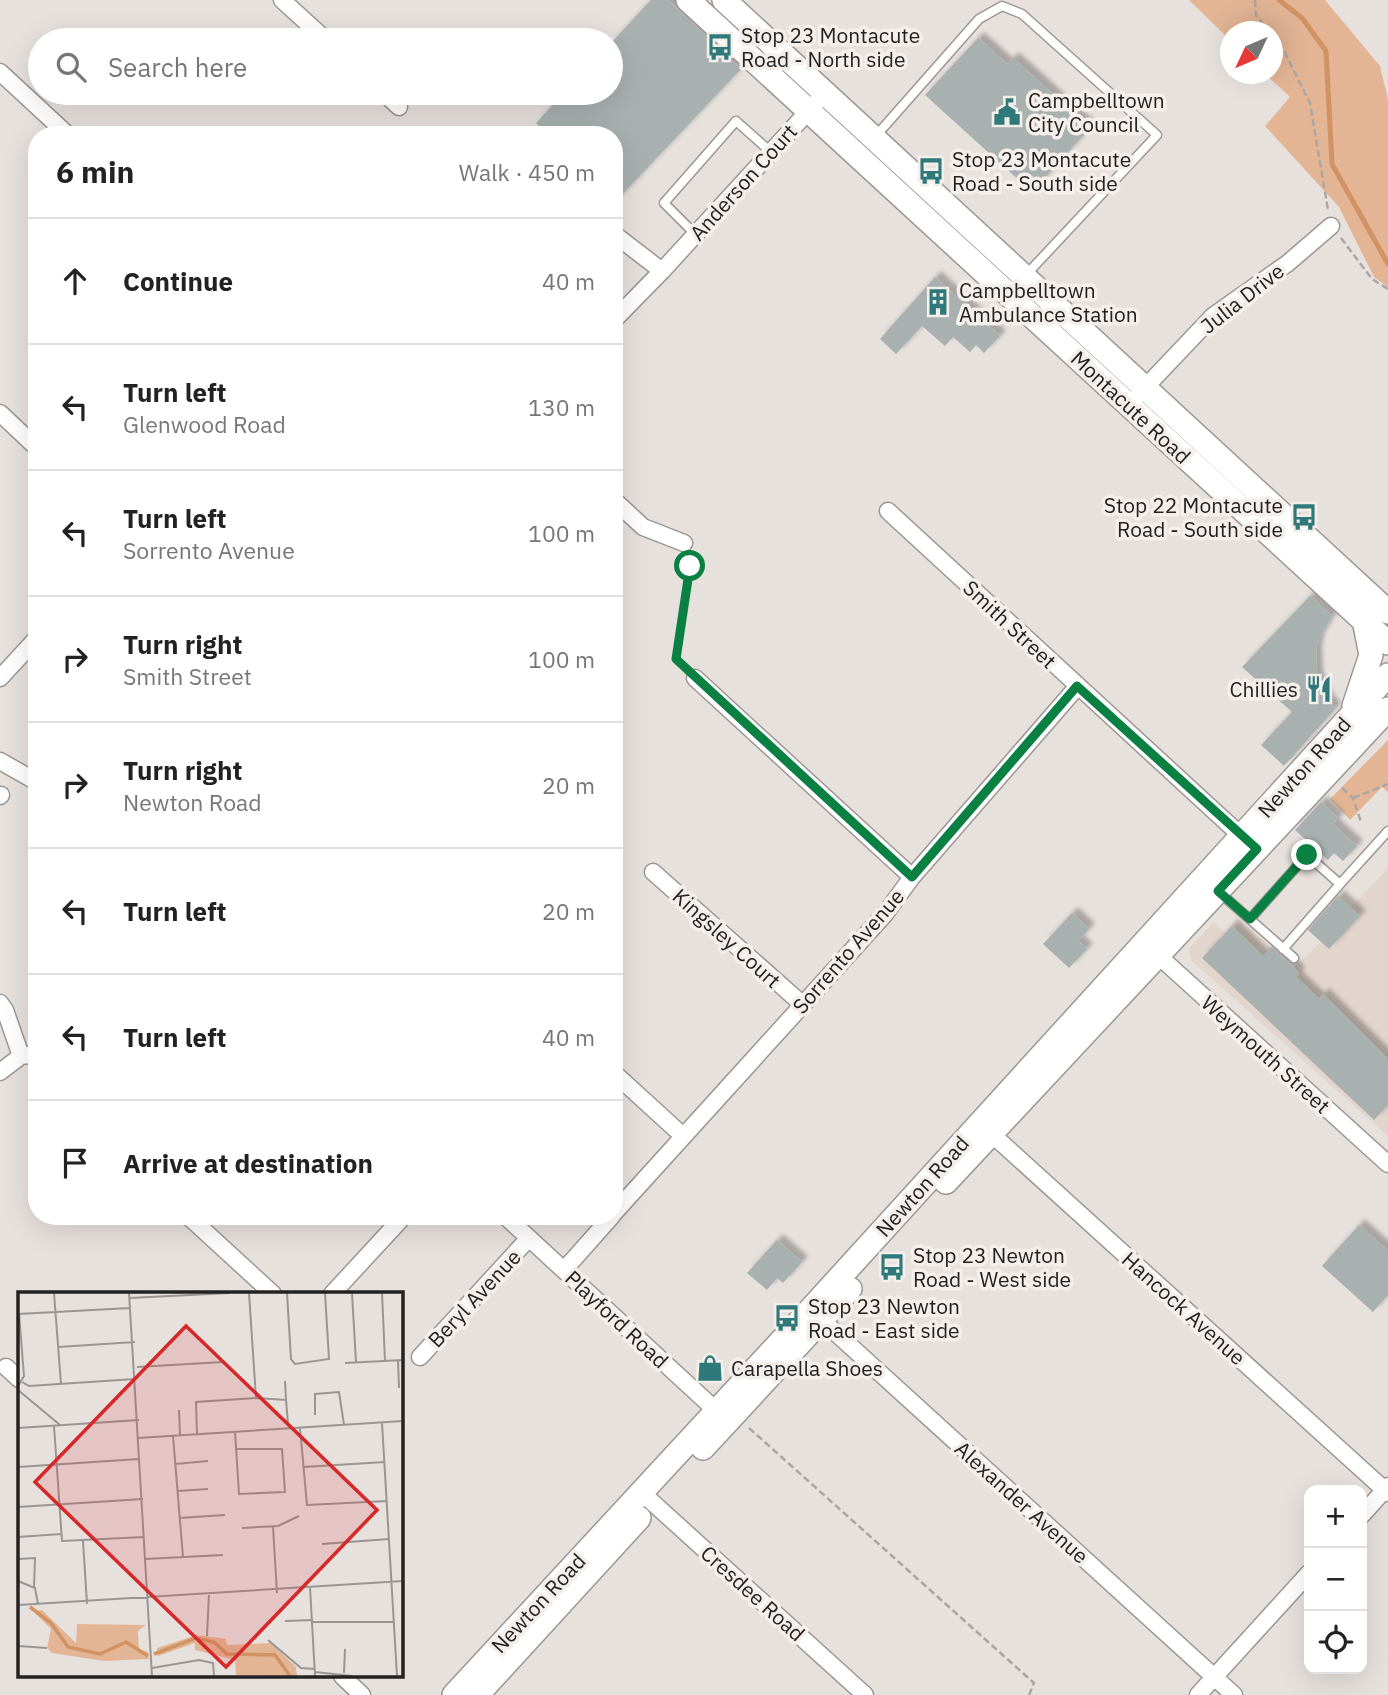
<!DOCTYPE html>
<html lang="en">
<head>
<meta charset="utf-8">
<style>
	body { margin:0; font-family:"IBM Plex Sans",sans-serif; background:#f6f6f6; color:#222 }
	.controls { position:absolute; right:21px; bottom:21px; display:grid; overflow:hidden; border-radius:14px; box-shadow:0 7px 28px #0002 }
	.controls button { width:63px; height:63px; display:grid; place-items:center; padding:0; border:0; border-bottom:2px solid #e0e0e0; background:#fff; color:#222; font:35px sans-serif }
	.compass { position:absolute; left:1220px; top:21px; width:63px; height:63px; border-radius:50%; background:#fff; box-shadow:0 7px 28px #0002; rotate:226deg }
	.stop { position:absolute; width:21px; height:21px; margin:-16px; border:5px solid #0b8043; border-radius:50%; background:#fff }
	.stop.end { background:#0b8043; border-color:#fff; box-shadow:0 2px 7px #0008 }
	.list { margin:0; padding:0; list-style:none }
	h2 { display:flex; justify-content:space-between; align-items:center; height:91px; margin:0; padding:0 28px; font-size:30px }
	h2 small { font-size:23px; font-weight:400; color:#767676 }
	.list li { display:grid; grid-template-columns:46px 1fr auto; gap:21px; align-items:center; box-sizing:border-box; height:126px; padding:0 28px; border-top:2px solid #e0e0e0 }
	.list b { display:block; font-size:26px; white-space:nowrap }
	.list p { margin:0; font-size:23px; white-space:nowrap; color:#767676 }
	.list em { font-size:23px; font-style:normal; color:#767676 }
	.icon { flex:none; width:38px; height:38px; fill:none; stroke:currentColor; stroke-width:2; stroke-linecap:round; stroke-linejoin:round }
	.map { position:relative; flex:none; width:1388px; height:1695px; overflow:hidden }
	.search { position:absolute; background:#fff; box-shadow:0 7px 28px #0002; left:28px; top:28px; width:595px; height:77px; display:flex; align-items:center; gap:18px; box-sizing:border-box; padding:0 24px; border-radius:38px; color:#767676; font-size:26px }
	.panel { position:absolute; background:#fff; box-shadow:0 7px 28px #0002; left:28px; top:126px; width:595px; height:1099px; border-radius:28px }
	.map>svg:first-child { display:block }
	.built { fill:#e1d5cd }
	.green { fill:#e3b595 }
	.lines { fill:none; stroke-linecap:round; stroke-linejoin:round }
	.stream { stroke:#d19264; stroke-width:5 }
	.building { fill:#a9b0b0; filter:url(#shadow) }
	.lane-casing { stroke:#9c9794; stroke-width:11 }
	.street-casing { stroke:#9c9794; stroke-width:19 }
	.secondary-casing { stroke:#9c9794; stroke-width:26 }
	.path { stroke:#aba6a4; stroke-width:2.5; stroke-dasharray:7 3.5; stroke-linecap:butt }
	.lane { stroke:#fff; stroke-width:8 }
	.street { stroke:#fff; stroke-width:16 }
	.secondary { stroke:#fff; stroke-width:23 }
	.route { stroke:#0b8043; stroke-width:9 }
	.labels { text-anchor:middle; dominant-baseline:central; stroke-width:7; stroke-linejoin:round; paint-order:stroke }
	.poi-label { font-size:21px; fill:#242221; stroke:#f4efeb; text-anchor:start }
	.street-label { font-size:21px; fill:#242221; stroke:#f4efeb }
	.inset-river { fill:none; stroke:#d19264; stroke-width:3.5 }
	.inset-road { fill:none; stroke:#999592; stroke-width:2 }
	.view { fill:#d62828; fill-opacity:0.15; stroke:#d62828; stroke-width:3.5 }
	.inset-edge { fill:none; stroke:#242221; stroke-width:3.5 }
</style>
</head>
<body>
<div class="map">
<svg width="1388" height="1695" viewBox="0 0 1388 1695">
	<defs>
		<filter id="shadow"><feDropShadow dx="6" dy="-6" stdDeviation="2" flood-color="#0004"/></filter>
	</defs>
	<rect width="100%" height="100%" fill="#e7e1de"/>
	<path class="built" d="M1388 868V1136L1192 961 1189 948 1214 922 1225 933 1237 918 1294 967 1321 942 1306 928 1337 894 1351 907Z"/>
	<path class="green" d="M1189 0H1325L1380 66 1388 99V287L1374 277 1339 207 1265 126 1290 97 1265 74H1272V32H1230V40Z
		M1388 740V792L1382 787 1350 820 1330 799Z"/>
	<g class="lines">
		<path class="stream" d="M1279 0 1302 18 1326 51 1332 164 1388 264"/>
	</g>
	<path class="building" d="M651 0H668L741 69 614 203V135H548L536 123 564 93H611V43Z
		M978 38 1007 64 1013 58 1090 128 1032 192 925 95Z
		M935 277 1000 336 984 353 976 345 970 352 953 337 945 346 922 326 896 354 880 339Z
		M1310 596 1332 616 1319 638 1316 650 1317 677 1327 699 1335 709 1284 766 1261 745 1292 712 1242 667Z
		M1321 802 1338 818 1333 824 1357 846 1343 861 1334 853 1328 860 1295 830Z
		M1338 896 1360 916 1329 949 1308 930Z
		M1072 913 1089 929 1078 941 1087 949 1069 968 1043 944Z
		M1232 926 1263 956 1272 947 1294 967 1299 974 1296 977 1319 999 1323 994 1388 1059V1105L1374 1120 1202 958Z
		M1359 1225 1388 1251V1295L1373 1312 1322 1266Z
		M777 1240 802 1262 783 1283 777 1278 767 1290 747 1273Z"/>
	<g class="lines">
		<defs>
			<path id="lane" d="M875 137 979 19 1002 6 1022 14 1157 135 1025 276
				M696 235 664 203 736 121 771 152
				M1340 884 1388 831
				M1220 893 1294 958
				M1250 919 1307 855 1340 884 1283 949"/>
			<path id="street" d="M282 0 326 40
				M0 72 68 135
				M384 93 399 107
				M614 234 662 271
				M614 320 662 271 824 94
				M1139 394 1213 316 1288 263 1331 226
				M0 413 37 448
				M614 500 643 527 684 543
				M888 511 1249 843
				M0 678 37 638
				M695 678 912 877
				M0 761 37 782
				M0 796 1 795
				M653 872 802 1004
				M1151 949 1388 1164
				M0 1003 5 1010 21 1056
				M0 1072 21 1056 37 1054
				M614 1073 683 1136
				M985 1128 1388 1493
				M614 1213 885 914 912 877 1078 686
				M188 1216 273 1294
				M505 1216 722 1416
				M564 1270 612 1216
				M332 1294 404 1216
				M814 1313 1234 1695
				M420 1357 529 1238
				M6 1367 19 1379
				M641 1492 865 1695
				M1362 1515 1388 1486
				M342 1676 362 1695
				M1198 1695 1309 1573"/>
			<path id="secondary" d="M688 0 1388 643
				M724 0 1388 612
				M1354 706 1371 655 1364 620
				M946 1182 1388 709
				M703 1448 850 1289
				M454 1695 810 1310 1388 675
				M477 1695 639 1518"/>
		</defs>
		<use href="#lane" class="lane-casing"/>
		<use href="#street" class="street-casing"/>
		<use href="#secondary" class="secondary-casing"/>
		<path class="path" d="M1255 0 1256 15 1269 32
			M1272 35 1281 45 1310 103 1328 210
			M1341 238 1372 279 1388 289
			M683 666 676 659 690 566
			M1342 788 1353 798 1361 822
			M1353 798 1388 784
			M749 1428 1034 1683 1029 1695"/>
		<use href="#lane" class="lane"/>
		<use href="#street" class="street"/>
		<use href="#secondary" class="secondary"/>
	</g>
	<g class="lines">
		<path class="route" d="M690 566 676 659 912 877 1077 686 1257 849 1218 891 1250 919 1307 855"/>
	</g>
	<defs>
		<symbol id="bus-bare" viewBox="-9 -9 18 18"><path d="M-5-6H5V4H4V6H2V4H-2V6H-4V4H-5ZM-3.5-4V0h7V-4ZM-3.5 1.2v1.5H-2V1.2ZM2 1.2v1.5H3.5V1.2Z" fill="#2f797a" stroke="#f4efeb" stroke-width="2.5" paint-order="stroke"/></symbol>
		<symbol id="civic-bare" viewBox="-9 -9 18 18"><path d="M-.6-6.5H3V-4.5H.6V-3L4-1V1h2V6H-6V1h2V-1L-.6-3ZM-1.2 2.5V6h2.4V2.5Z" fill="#2f797a" stroke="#f4efeb" stroke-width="2.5" paint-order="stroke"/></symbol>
		<symbol id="building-bare" viewBox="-9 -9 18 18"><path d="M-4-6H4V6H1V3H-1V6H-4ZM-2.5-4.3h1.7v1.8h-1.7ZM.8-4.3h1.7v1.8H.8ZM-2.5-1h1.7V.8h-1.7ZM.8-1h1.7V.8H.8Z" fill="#2f797a" stroke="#f4efeb" stroke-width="2.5" paint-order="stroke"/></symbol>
		<symbol id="restaurant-bare" viewBox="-9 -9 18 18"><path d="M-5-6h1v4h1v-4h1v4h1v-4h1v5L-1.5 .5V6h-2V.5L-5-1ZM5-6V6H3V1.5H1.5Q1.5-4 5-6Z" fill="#2f797a" stroke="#f4efeb" stroke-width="2.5" paint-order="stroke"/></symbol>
		<symbol id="shop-bare" viewBox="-9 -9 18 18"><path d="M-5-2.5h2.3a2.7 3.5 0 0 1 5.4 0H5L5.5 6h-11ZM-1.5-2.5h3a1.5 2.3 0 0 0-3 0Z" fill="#2f797a" stroke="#f4efeb" stroke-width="2.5" paint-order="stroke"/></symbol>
	</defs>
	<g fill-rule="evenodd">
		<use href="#bus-bare" x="701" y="28" width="38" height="38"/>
		<use href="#civic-bare" x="988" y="93" width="38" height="38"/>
		<use href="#bus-bare" x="912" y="152" width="38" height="38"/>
		<use href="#building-bare" x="919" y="283" width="38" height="38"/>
		<use href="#bus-bare" x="1285" y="498" width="38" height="38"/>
		<use href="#restaurant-bare" x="1300" y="670" width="38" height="38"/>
		<use href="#bus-bare" x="873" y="1248" width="38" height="38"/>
		<use href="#bus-bare" x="768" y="1299" width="38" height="38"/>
		<use href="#shop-bare" x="691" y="1349" width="38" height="38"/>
	</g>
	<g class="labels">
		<g class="poi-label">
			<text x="741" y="35">Stop 23 Montacute<tspan x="741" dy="24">Road - North side</tspan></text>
			<text x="1028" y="100">Campbelltown<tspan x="1028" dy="24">City Council</tspan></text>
			<text x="952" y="159">Stop 23 Montacute<tspan x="952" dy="24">Road - South side</tspan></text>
			<text x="959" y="290">Campbelltown<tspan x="959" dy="24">Ambulance Station</tspan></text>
			<text x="1283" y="505" text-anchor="end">Stop 22 Montacute<tspan x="1283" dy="24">Road - South side</tspan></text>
			<text x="1298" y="689" text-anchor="end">Chillies</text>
			<text x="913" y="1255">Stop 23 Newton<tspan x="913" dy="24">Road - West side</tspan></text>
			<text x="808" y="1306">Stop 23 Newton<tspan x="808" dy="24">Road - East side</tspan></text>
			<text x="731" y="1368">Carapella Shoes</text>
		</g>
		<g class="street-label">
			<text transform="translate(743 182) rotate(-48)">Anderson Court</text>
			<text transform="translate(1242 298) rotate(-38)">Julia Drive</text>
			<text transform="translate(1131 407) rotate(43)">Montacute Road</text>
			<text transform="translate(1010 624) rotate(43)">Smith Street</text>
			<text transform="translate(1304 767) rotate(-48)">Newton Road</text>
			<text transform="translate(727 938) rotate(42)">Kingsley Court</text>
			<text transform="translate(848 951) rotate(-49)">Sorrento Avenue</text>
			<text transform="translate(1266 1054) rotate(42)">Weymouth Street</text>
			<text transform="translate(922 1186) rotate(-48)">Newton Road</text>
			<text transform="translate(474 1298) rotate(-47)">Beryl Avenue</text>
			<text transform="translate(1184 1308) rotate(42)">Hancock Avenue</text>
			<text transform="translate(617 1319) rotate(43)">Playford Road</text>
			<text transform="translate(1022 1502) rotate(42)">Alexander Avenue</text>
			<text transform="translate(753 1593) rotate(42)">Cresdee Road</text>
			<text transform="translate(538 1603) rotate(-47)">Newton Road</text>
		</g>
	</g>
	<g transform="translate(18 1292)">
		<rect width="385" height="385" fill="#e7e1de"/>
		<path d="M24 318 58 351 59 332 128 333 120 339 121 357 130 360 131 367 86 369 34 361 29 356 33 337 15 319ZM179 343 208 347 209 353 253 351 278 375 279 384 218 383 217 368 177 358V351L140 364 139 356Z" fill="#e3b595"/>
		<path class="inset-river" d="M12 315 33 331 50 355 82 362 108 350 130 364M136 362 178 346 196 350 209 362 257 363 272 384"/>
		<path class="inset-road" d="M36 1 43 92M111 1 134 384M269 1 273 67 277 72 311 67 307 1M334 1 338 70M364 1 367 69M112 6 212 1M0 22 112 16M40 55 117 50M380 68 381 96M327 71 385 68M119 75 205 70M4 90 11 94 117 87M0 94 6 84 1 21M0 98 42 133M238 106 268 108 267 89M268 108 270 132M161 118 162 143M297 123V102L321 100 326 133M364 131 379 384M36 134 44 249 126 245M0 136 121 128M282 136 289 213 369 209M217 140 221 202 267 200 264 157H218M179 142 178 110 238 106 231 1M155 144 165 265M120 146 385 129M157 172 190 169M0 175 121 167M285 175 367 170M159 199 190 197M0 215 125 207M161 226 207 223M255 235 259 301M224 236 260 234 281 224M0 245 43 242M65 249 69 312M304 252 371 247M0 267 17 266 16 295M127 267 205 263M0 289 17 296 20 312M292 295 297 384M0 313 385 289M267 329 295 328M295 330H376M189 344 191 301M250 348 283 376 297 377M0 354 29 356M134 376 181 368 195 371 196 384M297 380 334 384M326 381 327 357"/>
		<path class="view" d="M168 34 359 218 208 375 17 190Z"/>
		<rect width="385" height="385" class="inset-edge"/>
	</g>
</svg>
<div class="controls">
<button>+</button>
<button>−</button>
<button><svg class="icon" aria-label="locate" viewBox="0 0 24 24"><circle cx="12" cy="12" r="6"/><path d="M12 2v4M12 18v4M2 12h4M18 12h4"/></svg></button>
</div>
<svg class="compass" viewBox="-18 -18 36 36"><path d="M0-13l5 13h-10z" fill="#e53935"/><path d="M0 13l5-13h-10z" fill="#767676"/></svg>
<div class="stop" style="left:690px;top:566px"></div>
<div class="stop end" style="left:1307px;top:855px"></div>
<div class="search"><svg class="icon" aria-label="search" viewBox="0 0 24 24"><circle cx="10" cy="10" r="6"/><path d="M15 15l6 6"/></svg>Search here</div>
<section class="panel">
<h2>6 min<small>Walk · 450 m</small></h2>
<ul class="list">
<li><svg class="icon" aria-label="ahead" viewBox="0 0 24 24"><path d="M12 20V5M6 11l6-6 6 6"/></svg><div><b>Continue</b></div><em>40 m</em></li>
<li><svg class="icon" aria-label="left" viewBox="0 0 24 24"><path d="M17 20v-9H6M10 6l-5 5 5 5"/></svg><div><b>Turn left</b><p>Glenwood Road</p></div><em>130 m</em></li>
<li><svg class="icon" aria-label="left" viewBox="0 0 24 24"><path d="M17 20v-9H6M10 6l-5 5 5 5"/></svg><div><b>Turn left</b><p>Sorrento Avenue</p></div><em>100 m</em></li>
<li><svg class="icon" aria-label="right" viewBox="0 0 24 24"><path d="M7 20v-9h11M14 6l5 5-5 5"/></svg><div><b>Turn right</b><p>Smith Street</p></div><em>100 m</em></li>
<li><svg class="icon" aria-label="right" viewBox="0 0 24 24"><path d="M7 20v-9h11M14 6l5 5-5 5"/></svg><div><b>Turn right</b><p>Newton Road</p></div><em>20 m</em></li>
<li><svg class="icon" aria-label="left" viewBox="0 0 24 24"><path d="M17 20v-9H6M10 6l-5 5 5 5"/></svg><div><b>Turn left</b></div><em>20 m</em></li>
<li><svg class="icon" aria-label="left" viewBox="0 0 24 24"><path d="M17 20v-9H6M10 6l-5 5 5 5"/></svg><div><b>Turn left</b></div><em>40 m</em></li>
<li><svg class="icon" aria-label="arrive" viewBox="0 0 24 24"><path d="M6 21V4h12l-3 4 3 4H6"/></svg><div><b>Arrive at destination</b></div></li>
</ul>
</section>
</div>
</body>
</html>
